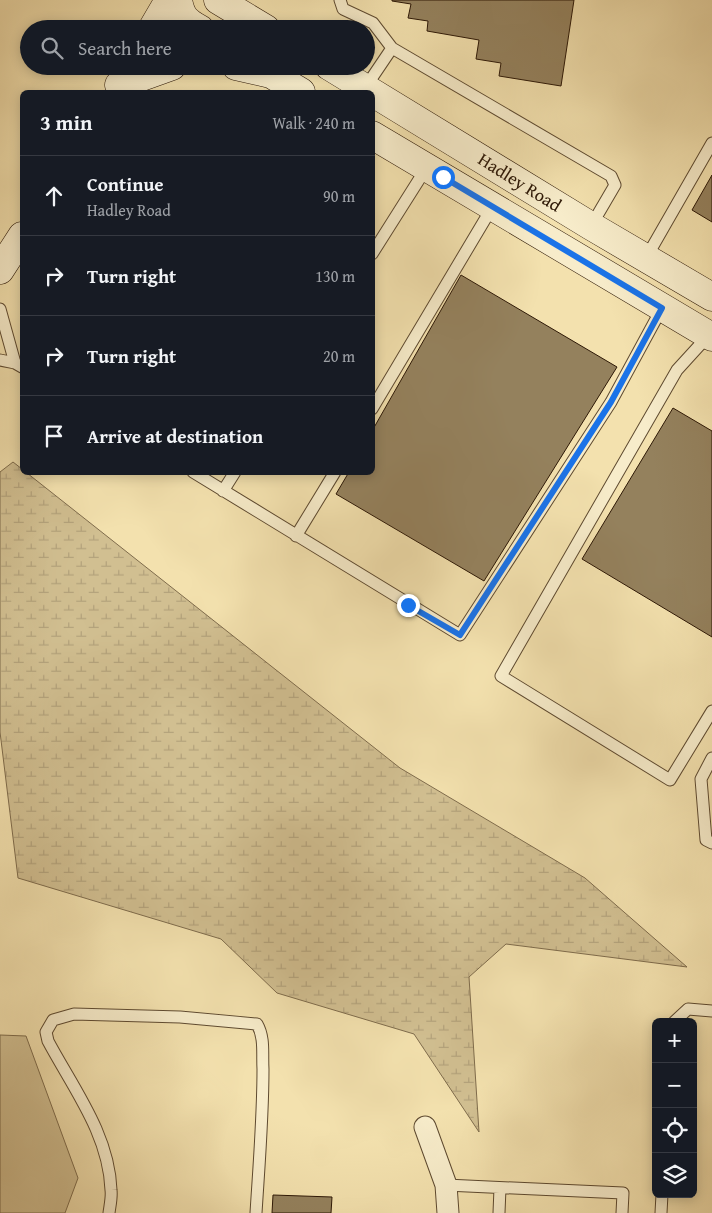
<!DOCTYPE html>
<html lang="en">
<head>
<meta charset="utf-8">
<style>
	body { margin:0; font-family:"Gentium Book Plus",serif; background:#20242c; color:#f1f3f6 }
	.controls { position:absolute; right:15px; bottom:15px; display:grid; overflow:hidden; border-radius:8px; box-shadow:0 2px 12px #0003 }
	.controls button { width:45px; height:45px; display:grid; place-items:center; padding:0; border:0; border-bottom:1px solid #363941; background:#171b24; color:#f1f3f6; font:25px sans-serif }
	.stop { position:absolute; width:15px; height:15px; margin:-11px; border:4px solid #1a73e8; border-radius:50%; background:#fff }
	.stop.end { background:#1a73e8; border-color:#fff; box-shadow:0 1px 5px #0008 }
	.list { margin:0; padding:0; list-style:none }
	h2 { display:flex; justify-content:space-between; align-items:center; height:65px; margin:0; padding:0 20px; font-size:21px }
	h2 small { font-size:16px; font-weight:400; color:#9ea1a6 }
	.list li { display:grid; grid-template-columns:32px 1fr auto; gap:15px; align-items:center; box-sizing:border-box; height:80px; padding:0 20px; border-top:1px solid #363941 }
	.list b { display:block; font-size:19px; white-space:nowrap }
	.list p { margin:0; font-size:16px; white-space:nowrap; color:#9ea1a6 }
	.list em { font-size:16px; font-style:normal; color:#9ea1a6 }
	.icon { flex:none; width:28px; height:28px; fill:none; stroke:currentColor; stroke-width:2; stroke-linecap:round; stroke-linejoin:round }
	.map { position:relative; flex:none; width:712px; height:1213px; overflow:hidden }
	.search { position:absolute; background:#171b24; box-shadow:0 2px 12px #0003; left:20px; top:20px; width:355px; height:55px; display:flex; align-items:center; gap:12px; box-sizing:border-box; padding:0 18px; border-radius:28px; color:#9ea1a6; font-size:19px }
	.panel { position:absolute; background:#171b24; box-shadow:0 2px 12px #0003; left:20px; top:90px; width:355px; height:385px; border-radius:8px }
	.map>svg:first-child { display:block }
	.green { fill:#d1bf91; stroke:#7f6c4c }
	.wetland { fill:url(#wetland-marsh); stroke:#7f6c4c }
	.building { fill:#94815d; stroke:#2d1806 }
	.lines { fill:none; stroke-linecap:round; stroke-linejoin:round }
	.service-casing { stroke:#5e4a30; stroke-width:13 }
	.minor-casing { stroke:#5e4a30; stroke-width:23 }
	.secondary-casing { stroke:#2d1806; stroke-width:29 }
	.service { stroke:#f7ecca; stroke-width:11 }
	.minor { stroke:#f7ecca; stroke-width:21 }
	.secondary { stroke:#f7ecca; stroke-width:28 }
	.route { stroke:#1a73e8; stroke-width:6 }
	.labels { text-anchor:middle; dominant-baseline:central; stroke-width:4.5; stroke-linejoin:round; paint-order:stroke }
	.street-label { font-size:18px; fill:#2d1806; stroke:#f7ecca }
</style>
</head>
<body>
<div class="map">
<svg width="712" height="1213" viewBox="0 0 712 1213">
	<defs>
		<pattern id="wetland-marsh" width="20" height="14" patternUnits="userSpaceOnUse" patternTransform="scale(1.25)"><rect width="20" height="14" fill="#d1bf91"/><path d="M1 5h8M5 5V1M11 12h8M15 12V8" fill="none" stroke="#b4a37c"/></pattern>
	</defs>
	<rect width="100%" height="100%" fill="#f3e1ae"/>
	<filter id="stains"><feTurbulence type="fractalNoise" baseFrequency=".004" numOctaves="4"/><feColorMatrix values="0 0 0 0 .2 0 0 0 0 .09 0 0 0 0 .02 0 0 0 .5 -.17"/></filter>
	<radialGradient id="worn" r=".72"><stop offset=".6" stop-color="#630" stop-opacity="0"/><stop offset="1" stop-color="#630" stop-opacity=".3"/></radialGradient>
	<path class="green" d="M0 1035 26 1036 78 1178 65 1213H0Z"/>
	<path class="wetland" d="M13 462 22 469V472L27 473 400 768 585 878 687 967 506 944 469 977 479 1132 414 1034 277 993 221 939 18 878 0 732V472Z"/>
	<path class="building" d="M392 0H574L561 86 499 76 501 63 476 59 479 40 427 31 428 21 408 18 411 4 392 1Z
		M712 175V222L692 210Z
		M461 275 617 367 484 581 336 494 349 472H372V431Z
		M673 408 712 431V637L582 559Z
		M273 1195 332 1197 331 1213H272Z"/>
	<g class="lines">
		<defs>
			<path id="service" d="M340 0 343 9 373 23 392 48 611 176 615 185 591 226
				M365 88 392 48
				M372 254 427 167
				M646 258 712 143
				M0 309 15 363
				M709 335 677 370 501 676 670 780 712 711
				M0 360 15 363 22 367
				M372 409 493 206
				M193 472 460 635 611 402 662 308
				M223 491 235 472
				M296 536 335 472
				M712 758 701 779 706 840 712 843
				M674 1022 688 1009 712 1011
				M446 1185 623 1193 622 1213
				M109 1213C110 1205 112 1197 111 1190 109 1134 73 1088 48 1041L46 1032 53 1020 74 1014 180 1017 257 1024C265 1038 262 1054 263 1069 263 1117 259 1165 256 1213
				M499 1213 500 1188
				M661 1213 662 1194"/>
			<path id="minor" d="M425 1127 446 1185 448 1213"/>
			<path id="secondary" d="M178 0C181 16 185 21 200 29
				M218 0 266 29
				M152 29 169 0
				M236 66 271 74
				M261 66 271 74 301 92
				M329 66 591 226 712 297
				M119 85 172 66
				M372 135 712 337
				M0 270 22 236"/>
		</defs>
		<use href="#service" class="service-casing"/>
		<use href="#minor" class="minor-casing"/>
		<use href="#secondary" class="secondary-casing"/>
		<use href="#service" class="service"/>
		<use href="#minor" class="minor"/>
		<use href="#secondary" class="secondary"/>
	</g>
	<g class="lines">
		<path class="route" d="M408 605 460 635 611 402 662 308 443 177"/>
	</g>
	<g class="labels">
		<g class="street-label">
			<text transform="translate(520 182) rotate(32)">Hadley Road</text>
		</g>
	</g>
	<rect width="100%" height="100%" filter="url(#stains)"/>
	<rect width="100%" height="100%" fill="url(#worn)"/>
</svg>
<div class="controls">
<button>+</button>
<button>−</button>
<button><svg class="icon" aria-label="locate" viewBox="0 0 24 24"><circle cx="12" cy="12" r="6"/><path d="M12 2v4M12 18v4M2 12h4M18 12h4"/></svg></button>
<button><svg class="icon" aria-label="layers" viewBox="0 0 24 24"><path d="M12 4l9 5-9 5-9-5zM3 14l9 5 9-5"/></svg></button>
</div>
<div class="stop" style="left:443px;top:177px"></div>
<div class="stop end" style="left:408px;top:605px"></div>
<div class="search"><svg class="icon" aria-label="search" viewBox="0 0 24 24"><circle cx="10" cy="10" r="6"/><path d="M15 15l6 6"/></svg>Search here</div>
<section class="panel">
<h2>3 min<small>Walk · 240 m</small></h2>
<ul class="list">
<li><svg class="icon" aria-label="ahead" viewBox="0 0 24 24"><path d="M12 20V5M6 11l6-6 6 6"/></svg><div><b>Continue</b><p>Hadley Road</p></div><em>90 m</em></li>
<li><svg class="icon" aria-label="right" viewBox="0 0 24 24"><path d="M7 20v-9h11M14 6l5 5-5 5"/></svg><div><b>Turn right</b></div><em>130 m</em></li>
<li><svg class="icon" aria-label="right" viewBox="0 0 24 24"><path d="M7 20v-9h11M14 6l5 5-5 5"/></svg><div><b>Turn right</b></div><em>20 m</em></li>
<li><svg class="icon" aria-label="arrive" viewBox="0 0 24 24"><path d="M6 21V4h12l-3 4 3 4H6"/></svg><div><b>Arrive at destination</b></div></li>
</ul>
</section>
</div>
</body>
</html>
